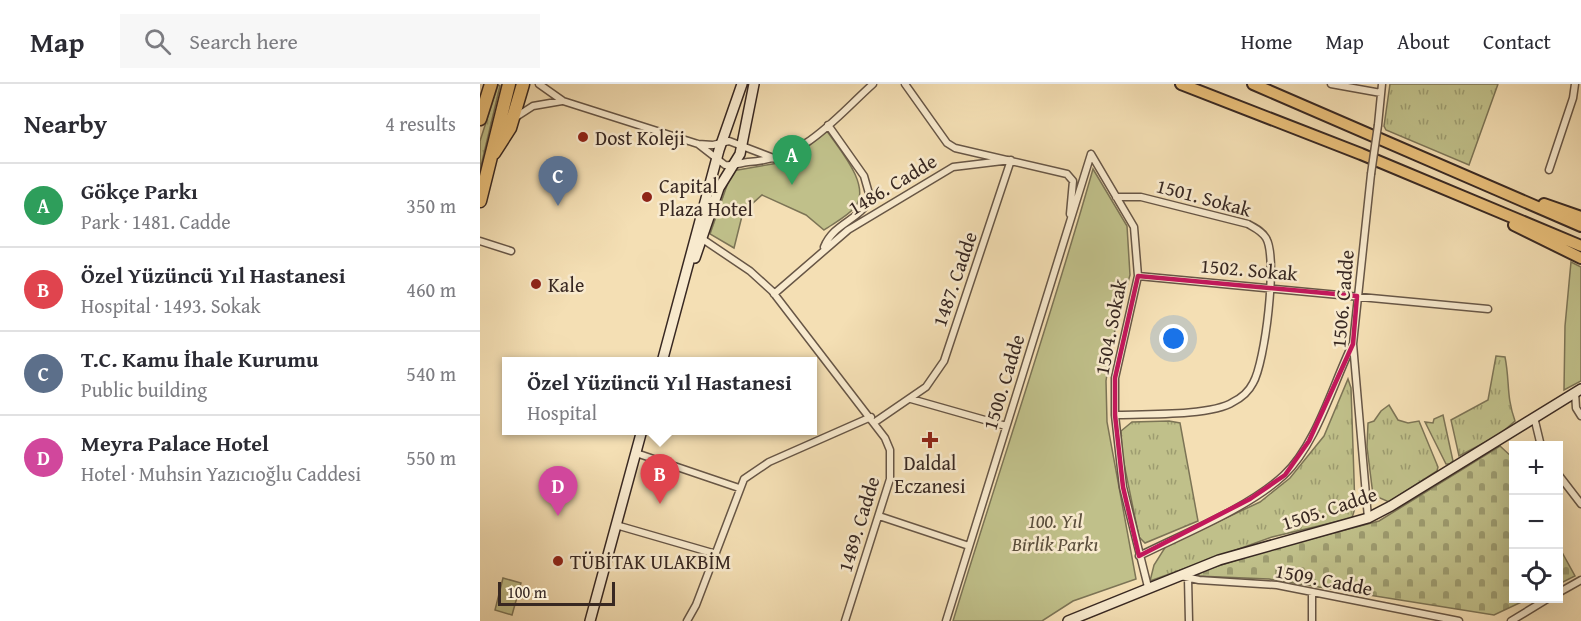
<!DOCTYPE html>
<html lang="en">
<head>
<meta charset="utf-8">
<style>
	body { margin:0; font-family:"Gentium Book Plus",serif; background:#f7f7f7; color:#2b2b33 }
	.controls { position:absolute; right:18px; bottom:18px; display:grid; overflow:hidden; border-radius:0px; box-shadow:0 6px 24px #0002 }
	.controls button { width:54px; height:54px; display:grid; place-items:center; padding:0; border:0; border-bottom:2px solid #e1e1e2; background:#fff; color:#2b2b33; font:30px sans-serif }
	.scale { position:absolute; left:18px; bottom:15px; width:117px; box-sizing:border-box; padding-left:6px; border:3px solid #382822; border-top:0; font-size:16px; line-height:21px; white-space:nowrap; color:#382822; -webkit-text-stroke:4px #f8eace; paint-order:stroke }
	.you { position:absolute; left:694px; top:255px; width:21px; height:21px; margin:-15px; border:4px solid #fff; border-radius:50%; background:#1a73e8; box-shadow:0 0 0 9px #1a73e833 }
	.badge { display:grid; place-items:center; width:39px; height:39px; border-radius:50%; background:#7c3aed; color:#fff; font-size:20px; font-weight:700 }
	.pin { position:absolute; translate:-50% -50px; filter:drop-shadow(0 2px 3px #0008) }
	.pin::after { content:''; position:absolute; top:32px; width:21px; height:18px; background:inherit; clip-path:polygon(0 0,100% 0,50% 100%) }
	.popup { position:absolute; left:22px; top:273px; width:315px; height:78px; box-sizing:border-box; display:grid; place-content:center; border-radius:0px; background:#fff; filter:drop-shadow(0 2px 4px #0005); font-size:20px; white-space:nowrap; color:#7c7c81 }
	.popup b { font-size:22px; color:#2b2b33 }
	.popup::after { content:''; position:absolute; left:50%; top:100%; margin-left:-12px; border:12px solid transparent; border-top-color:#fff }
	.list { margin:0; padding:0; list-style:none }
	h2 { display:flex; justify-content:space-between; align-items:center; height:78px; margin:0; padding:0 24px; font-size:26px }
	h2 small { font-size:20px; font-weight:400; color:#7c7c81 }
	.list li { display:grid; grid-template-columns:39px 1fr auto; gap:18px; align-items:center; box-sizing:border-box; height:84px; padding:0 24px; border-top:2px solid #e1e1e2 }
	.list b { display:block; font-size:22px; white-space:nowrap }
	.list p { margin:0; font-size:20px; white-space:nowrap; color:#7c7c81 }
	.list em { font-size:20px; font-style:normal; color:#7c7c81 }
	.icon { flex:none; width:33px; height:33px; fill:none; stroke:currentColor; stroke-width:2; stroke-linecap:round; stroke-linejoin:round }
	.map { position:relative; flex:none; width:1101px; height:537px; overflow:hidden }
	header { display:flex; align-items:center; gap:36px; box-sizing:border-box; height:84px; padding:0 30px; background:#fff; border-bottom:2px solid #e1e1e2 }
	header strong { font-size:28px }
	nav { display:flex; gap:33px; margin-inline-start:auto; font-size:21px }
	.search { width:420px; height:54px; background:#f7f7f7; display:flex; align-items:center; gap:15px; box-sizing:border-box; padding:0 21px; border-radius:0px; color:#7c7c81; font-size:22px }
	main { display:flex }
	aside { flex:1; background:#fff }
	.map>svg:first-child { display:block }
	.grass { fill:url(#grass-tufts); stroke:#7c7456; stroke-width:1.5 }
	.cemetery { fill:url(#cemetery-stones); stroke:#7c7456; stroke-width:1.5 }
	.park { fill:#c0c08a; stroke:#7c7456; stroke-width:1.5 }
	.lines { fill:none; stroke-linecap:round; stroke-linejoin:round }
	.street-casing { stroke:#675646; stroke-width:9 }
	.secondary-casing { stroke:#382822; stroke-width:12 }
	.primary-casing { stroke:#382822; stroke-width:14 }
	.highway-casing { stroke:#382822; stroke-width:15 }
	.street { stroke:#f8eace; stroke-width:6 }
	.secondary { stroke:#f8eace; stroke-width:9 }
	.primary { stroke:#eac07a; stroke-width:10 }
	.highway { stroke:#eac07a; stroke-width:12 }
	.street-bridge-casing { stroke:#675646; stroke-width:9; stroke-linecap:butt }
	.street-bridge { stroke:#f8eace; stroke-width:6 }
	.marked { fill:none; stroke:#c2185b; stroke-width:4.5; stroke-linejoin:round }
	.poi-dot { fill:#8f2418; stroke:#f8eace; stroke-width:2 }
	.labels { text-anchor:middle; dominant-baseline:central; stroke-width:5; stroke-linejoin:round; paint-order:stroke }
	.poi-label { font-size:20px; fill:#382822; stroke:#f8eace; text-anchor:start }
	.street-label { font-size:20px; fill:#382822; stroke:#f8eace }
	.park-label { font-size:20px; font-style:italic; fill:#5a4e3c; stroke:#f8eace }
</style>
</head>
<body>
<header>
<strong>Map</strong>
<div class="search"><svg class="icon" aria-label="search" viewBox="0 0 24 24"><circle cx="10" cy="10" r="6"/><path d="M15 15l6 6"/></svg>Search here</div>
<nav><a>Home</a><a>Map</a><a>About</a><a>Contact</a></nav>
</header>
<main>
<aside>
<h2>Nearby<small>4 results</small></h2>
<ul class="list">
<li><span class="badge" style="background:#2e9e5b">A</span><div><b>Gökçe Parkı</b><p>Park · 1481. Cadde</p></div><em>350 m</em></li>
<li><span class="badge" style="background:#e0444e">B</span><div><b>Özel Yüzüncü Yıl Hastanesi</b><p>Hospital · 1493. Sokak</p></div><em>460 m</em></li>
<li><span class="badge" style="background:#5c6f8a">C</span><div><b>T.C. Kamu İhale Kurumu</b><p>Public building</p></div><em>540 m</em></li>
<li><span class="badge" style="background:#d1479c">D</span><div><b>Meyra Palace Hotel</b><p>Hotel · Muhsin Yazıcıoğlu Caddesi</p></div><em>550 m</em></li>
</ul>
</aside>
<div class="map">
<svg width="1101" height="537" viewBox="0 0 1101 537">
	<defs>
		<pattern id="grass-tufts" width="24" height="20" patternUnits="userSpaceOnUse" patternTransform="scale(1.5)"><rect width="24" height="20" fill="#c0c08a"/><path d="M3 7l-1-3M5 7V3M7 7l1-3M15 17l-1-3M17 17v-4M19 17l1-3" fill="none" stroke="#9d9c70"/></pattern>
		<pattern id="cemetery-stones" width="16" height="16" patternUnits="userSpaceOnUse" patternTransform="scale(1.5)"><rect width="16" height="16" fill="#c0c08a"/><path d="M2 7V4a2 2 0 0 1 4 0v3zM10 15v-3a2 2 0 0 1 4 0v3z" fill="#9d9c70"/></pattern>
	</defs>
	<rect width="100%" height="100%" fill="#f4dfb4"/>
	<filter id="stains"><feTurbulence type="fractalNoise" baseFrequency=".00333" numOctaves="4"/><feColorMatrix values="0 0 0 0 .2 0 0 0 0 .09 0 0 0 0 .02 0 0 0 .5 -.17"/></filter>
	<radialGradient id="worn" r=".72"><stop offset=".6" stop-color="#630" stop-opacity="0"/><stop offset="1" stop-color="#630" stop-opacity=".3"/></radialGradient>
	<path class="grass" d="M910 0H1018L989 81 906 46 904 42Z
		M18 1 20 2 0 86V57Z
		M1016 272 1025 273C1030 298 1026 312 1035 337L1019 351 979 372 971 336 1008 316Z
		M868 295 871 304 875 424 872 434 792 453 670 497 674 481 686 462 780 418 810 394 844 352Z
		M909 321 918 336 928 339 939 337 958 383 957 387 909 418 893 411 887 363 888 339 894 337 901 327Z
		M963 331 973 377 970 380H966L945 338 953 339 954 335Z
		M689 337 700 339 718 437 665 459 659 453 642 370 641 347 652 338Z"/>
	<path class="cemetery" d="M1020 362 1033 374 1034 514 1048 515 1014 531 789 495 717 492 722 487 796 464 899 437Z
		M1078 461 1095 492 1079 500H1078Z"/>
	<path class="park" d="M347 47C359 65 392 102 375 123 368 132 354 139 344 146L326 131 282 111 263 128 254 164 230 150 252 87 310 77Z
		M613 85 647 142 650 191 631 261 626 297 627 338 656 495 593 517 562 537H473C519 386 570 237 613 85Z
		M1091 178 1101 183V297L1084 306 1085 242Z
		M23 494 41 499 32 531 15 526Z"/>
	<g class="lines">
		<defs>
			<path id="street" d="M59 0 83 17 218 60 233 61 249 57 296 75
				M425 0 467 59 475 64 587 90 593 97 590 130
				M851 0 901 9
				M36 33 53 22 82 17
				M898 41 902 0
				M218 60 245 81C253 82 260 79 268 78 325 75 353 36 393 0
				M611 70 654 143 658 192 635 294V331L643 403 668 503
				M1069 86 1093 14 1095 0
				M221 154 270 187 292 207 405 354 410 366V395L365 537
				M0 157 31 167
				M344 163C354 138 382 136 390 113L384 92 348 41
				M658 192 1008 225
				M294 210 368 146 473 83 531 76
				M1095 308 1096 324 1101 332
				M431 315 526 342
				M635 331C663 330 732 332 753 318 761 314 769 307 773 299 785 279 798 174 786 154 782 147 775 144 768 140L661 113H636
				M1054 333 1061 362
				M395 338 446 303 464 277 531 76
				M156 369 259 404
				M1078 390 1101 420
				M399 432 489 462
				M888 434 873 260 891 90
				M136 441 236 470
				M659 472C703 450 769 424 804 391 836 361 853 300 872 261
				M701 492 719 496 797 501 979 537
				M708 494 709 537
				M1078 509 1101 496
				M207 537 216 521 264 395 289 378 391 333
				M466 537 611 70
				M832 537V509
				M1031 537 1069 514"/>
			<path id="secondary" d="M215 174 239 104 260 70 274 0
				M182 278 239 66 262 0
				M110 537 162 346
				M588 537 739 476 888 434 911 422 1101 305"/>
			<path id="primary" d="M701 0 881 70 1101 162
				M773 0 1101 142
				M1064 120 1101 133
				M1034 141 1101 174"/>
			<path id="highway" d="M0 35 11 0
				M14 69 30 44 43 0
				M0 117 29 0"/>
		</defs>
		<use href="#street" class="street-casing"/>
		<use href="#secondary" class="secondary-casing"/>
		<use href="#primary" class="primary-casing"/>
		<use href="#highway" class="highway-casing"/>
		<use href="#street" class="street"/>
		<use href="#secondary" class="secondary"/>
		<use href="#primary" class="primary"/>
		<use href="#highway" class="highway"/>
		<defs>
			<path id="street-bridge" d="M891 90 898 41"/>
		</defs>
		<use href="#street-bridge" class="street-bridge-casing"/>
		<use href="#street-bridge" class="street-bridge"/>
	</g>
	<path class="marked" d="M658 192 877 212 873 260 829 357 805 391 770 415 659 472 643 403 635 331V294Z"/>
	<g class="poi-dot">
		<circle cx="103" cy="53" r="6"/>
		<circle cx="167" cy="113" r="6"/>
		<circle cx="56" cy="200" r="6"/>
		<path d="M447 347h6v6h6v6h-6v6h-6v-6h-6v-6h6z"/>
		<circle cx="78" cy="477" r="6"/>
	</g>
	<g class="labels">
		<g class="poi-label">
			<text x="115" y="53">Dost Koleji</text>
			<text x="179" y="101">Capital<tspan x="179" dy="23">Plaza Hotel</tspan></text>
			<text x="68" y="200">Kale</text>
			<text x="450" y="378" text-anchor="middle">Daldal<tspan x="450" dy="23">Eczanesi</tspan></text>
			<text x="90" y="477">TÜBİTAK ULAKBİM</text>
		</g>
		<g class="street-label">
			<text transform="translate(412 100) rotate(-31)">1486. Cadde</text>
			<text transform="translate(724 113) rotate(15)">1501. Sokak</text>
			<text transform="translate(769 185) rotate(5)">1502. Sokak</text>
			<text transform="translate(474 195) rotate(-71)">1487. Cadde</text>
			<text transform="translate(862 215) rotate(-85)">1506. Cadde</text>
			<text transform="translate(630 243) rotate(-79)">1504. Sokak</text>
			<text transform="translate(523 298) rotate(-73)">1500. Cadde</text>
			<text transform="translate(849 424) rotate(-18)">1505. Cadde</text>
			<text transform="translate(378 440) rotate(-73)">1489. Cadde</text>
			<text transform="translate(844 495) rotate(11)">1509. Cadde</text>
		</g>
		<g class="park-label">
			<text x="575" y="436">100. Yıl<tspan x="575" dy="23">Birlik Parkı</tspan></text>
		</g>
	</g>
	<rect width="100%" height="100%" filter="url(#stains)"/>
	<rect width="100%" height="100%" fill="url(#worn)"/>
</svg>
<div class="controls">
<button>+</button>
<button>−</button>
<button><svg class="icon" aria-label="locate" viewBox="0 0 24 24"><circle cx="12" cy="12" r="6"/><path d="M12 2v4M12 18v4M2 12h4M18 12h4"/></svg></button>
</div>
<div class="scale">100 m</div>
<div class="you"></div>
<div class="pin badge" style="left:312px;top:101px;background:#2e9e5b">A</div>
<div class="pin badge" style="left:180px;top:420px;background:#e0444e">B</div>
<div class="popup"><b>Özel Yüzüncü Yıl Hastanesi</b>Hospital</div>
<div class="pin badge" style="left:78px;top:122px;background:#5c6f8a">C</div>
<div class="pin badge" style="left:78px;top:432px;background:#d1479c">D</div>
</div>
</main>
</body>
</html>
